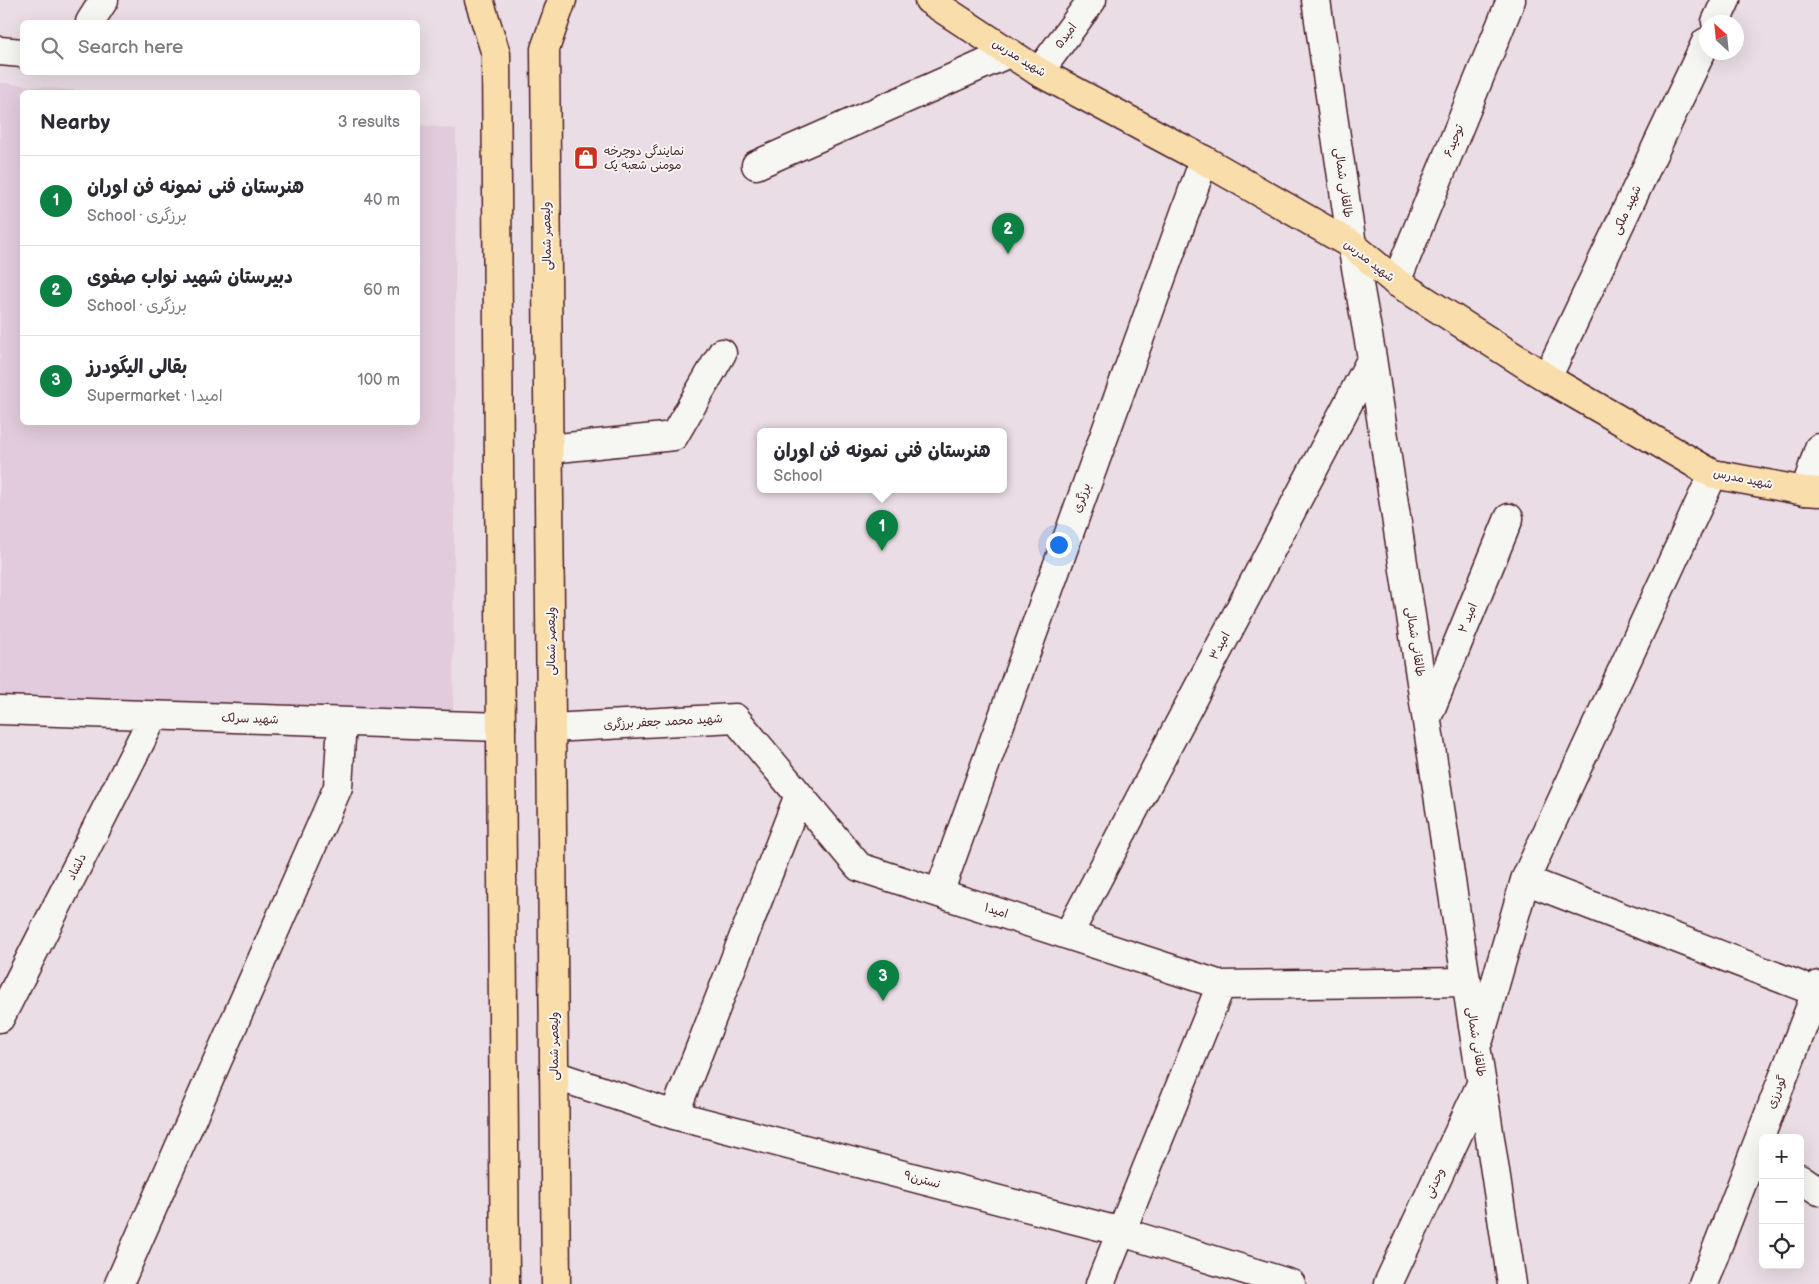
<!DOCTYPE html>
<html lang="en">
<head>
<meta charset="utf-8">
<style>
	body { margin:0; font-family:"Balsamiq Sans","Playpen Sans Arabic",sans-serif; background:#f7f7f7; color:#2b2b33 }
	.controls { position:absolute; right:15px; bottom:15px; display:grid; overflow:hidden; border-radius:8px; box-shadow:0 5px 20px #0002 }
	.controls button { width:45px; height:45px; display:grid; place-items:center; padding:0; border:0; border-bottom:1px solid #e1e1e2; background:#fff; color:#2b2b33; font:25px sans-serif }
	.compass { position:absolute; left:1699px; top:15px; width:45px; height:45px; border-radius:50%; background:#fff; box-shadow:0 5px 20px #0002; rotate:333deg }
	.you { position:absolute; left:1058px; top:544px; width:18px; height:18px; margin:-12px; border:4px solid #fff; border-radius:50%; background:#1a73e8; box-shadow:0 0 0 8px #1a73e833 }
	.badge { display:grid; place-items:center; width:32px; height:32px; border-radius:50%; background:#0b8043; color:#fff; font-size:16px; font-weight:700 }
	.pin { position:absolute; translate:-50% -41px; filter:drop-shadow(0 1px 2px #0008) }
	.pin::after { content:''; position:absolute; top:26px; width:18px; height:15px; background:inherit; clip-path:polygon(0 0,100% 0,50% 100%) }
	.popup { position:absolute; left:757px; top:428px; width:250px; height:65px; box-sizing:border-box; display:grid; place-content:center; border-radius:8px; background:#fff; filter:drop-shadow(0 1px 4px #0005); font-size:16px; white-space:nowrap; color:#7c7c81 }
	.popup b { font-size:19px; color:#2b2b33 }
	.popup::after { content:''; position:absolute; left:50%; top:100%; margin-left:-10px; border:10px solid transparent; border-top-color:#fff }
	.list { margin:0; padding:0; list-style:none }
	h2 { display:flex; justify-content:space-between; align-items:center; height:65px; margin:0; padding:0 20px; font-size:21px }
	h2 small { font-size:16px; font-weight:400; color:#7c7c81 }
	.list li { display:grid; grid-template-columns:32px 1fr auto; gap:15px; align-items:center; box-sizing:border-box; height:90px; padding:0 20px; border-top:1px solid #e1e1e2 }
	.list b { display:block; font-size:19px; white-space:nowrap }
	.list p { margin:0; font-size:16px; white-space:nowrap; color:#7c7c81 }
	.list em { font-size:16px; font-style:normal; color:#7c7c81 }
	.icon { flex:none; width:28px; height:28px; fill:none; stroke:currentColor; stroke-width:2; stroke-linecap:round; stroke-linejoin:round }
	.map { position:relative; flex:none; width:1819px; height:1284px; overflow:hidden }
	.search { position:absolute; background:#fff; box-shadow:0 5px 20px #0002; left:20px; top:20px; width:400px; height:55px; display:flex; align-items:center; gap:12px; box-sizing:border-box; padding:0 18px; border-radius:8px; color:#7c7c81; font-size:19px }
	.panel { position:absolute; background:#fff; box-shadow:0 5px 20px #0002; left:20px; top:90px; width:400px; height:335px; border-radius:8px }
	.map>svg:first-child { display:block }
	.built { fill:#e1cbdc }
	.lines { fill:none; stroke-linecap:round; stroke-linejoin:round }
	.minor-casing { stroke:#4a1f2b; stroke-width:31 }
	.major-casing { stroke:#4a1f2b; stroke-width:31 }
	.minor { stroke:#f6f6f2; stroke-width:28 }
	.major { stroke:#f9deab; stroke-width:28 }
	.labels { text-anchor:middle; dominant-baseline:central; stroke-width:4; stroke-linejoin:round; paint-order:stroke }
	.street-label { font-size:12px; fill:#4a1f2b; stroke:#f6f6f2 }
	.poi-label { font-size:12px; fill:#4a1f2b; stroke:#f6f6f2; text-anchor:start }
</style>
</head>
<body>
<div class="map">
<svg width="1819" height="1284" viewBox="0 0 1819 1284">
	<rect width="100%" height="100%" fill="#eadde5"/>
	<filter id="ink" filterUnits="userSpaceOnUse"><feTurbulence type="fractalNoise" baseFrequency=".02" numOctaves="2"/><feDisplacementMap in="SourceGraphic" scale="10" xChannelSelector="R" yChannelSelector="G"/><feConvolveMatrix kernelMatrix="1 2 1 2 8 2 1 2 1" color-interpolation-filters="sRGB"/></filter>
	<g filter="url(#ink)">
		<path class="built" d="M0 83 95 92H22V422H418V125L456 129 453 735 152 702 0 695Z"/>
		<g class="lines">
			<defs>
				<path id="minor" d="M1316 0 1352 245 1372 358 1512 1284
					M90 22 104 0
					M1716 22 1726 0
					M0 51 22 53
					M1039 72 1092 0
					M756 165 1009 53
					M1396 282 1511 0
					M1547 378 1706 42
					M549 449 674 436 722 353
					M1805 491 1819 448
					M0 710 501 727
					M1427 718 1509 518
					M551 728 735 718 859 867 1221 985 1467 982
					M1525 880 1819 993
					M939 893 1204 160
					M1068 935 1372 358
					M0 1018 154 715
					M1479 1040 1525 880 1713 474
					M554 1075 674 1115 1122 1232 1291 1284
					M674 1115 799 795
					M1800 1178 1819 1191
					M119 1284 338 787 342 722
					M1100 1284 1221 985
					M1388 1284 1482 1082
					M1703 1284 1819 985"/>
				<path id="major" d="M479 0 496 54 505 1284
					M929 0 1039 72 1204 160 1352 245 1396 282 1547 378 1713 474 1805 491 1819 492
					M556 1284 545 49 562 0"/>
			</defs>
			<use href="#minor" class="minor-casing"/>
			<use href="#major" class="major-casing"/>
			<use href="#minor" class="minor"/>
			<use href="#major" class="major"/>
		</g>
	</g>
	<defs>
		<symbol id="shop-square" viewBox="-11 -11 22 22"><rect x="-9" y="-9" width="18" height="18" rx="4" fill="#c8321e" stroke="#f6f6f2"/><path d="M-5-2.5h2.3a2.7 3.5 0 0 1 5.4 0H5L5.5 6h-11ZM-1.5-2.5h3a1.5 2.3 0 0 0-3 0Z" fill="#fff"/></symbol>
	</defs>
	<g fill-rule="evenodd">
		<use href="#shop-square" x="572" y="144" width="28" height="28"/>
	</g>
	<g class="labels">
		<g class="street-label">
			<text transform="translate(1066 36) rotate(-54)">امید۵</text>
			<text transform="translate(1019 58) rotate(32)">شهید مدرس</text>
			<text transform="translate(1454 141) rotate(-68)">توحید۶</text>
			<text transform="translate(1343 183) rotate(82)">طالقانی شمالی</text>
			<text transform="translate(1627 210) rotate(-65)">شهید ملکی</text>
			<text transform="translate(547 236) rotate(-91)">ولیعصر شمالی</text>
			<text transform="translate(1369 261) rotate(38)">شهید مدرس</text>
			<text transform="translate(1743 479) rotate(12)">شهید مدرس</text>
			<text transform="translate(1082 498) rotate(-70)">برزگری</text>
			<text transform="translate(1468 618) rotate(-68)">امید ۲</text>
			<text transform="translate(551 641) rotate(-90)">ولیعصر شمالی</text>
			<text transform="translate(1415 642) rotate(81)">طالقانی شمالی</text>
			<text transform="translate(1220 646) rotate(-62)">امید۳</text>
			<text transform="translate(250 719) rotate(2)">شهید سرلک</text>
			<text transform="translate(663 722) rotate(-3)">شهید محمد جعفر برزگری</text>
			<text transform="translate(77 867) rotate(-63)">دلشاد</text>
			<text transform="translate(996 911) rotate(18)">امید۱</text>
			<text transform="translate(1476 1042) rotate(81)">طالقانی شمالی</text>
			<text transform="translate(554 1046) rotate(-90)">ولیعصر شمالی</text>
			<text transform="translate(1777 1092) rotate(-69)">گودرزی</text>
			<text transform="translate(922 1180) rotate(15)">نسترن۹</text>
			<text transform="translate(1435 1183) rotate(-65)">وحدتی</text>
		</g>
		<g class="poi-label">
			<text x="604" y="151">نمایندگی دوچرخه<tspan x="604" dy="14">مومنی شعبه یک</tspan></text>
		</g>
	</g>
</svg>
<div class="controls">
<button>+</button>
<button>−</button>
<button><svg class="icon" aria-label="locate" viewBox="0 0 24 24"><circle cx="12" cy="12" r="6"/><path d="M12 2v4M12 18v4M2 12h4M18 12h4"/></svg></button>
</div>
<svg class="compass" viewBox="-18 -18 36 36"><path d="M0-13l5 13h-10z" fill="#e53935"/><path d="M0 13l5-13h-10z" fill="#7c7c81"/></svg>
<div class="you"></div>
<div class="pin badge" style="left:882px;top:551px">1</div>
<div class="popup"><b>هنرستان فنی نمونه فن اوران</b>School</div>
<div class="pin badge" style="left:1008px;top:254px">2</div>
<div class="pin badge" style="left:883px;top:1001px">3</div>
<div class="search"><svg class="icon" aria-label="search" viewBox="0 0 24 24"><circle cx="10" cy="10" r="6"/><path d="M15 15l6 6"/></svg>Search here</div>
<section class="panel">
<h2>Nearby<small>3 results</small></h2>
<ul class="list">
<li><span class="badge">1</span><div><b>هنرستان فنی نمونه فن اوران</b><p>School · برزگری</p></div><em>40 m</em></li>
<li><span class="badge">2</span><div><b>دبیرستان شهید نواب صفوی</b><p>School · برزگری</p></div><em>60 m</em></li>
<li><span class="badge">3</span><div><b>بقالی الیگودرز</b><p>Supermarket · امید۱</p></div><em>100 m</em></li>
</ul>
</section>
</div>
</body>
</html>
